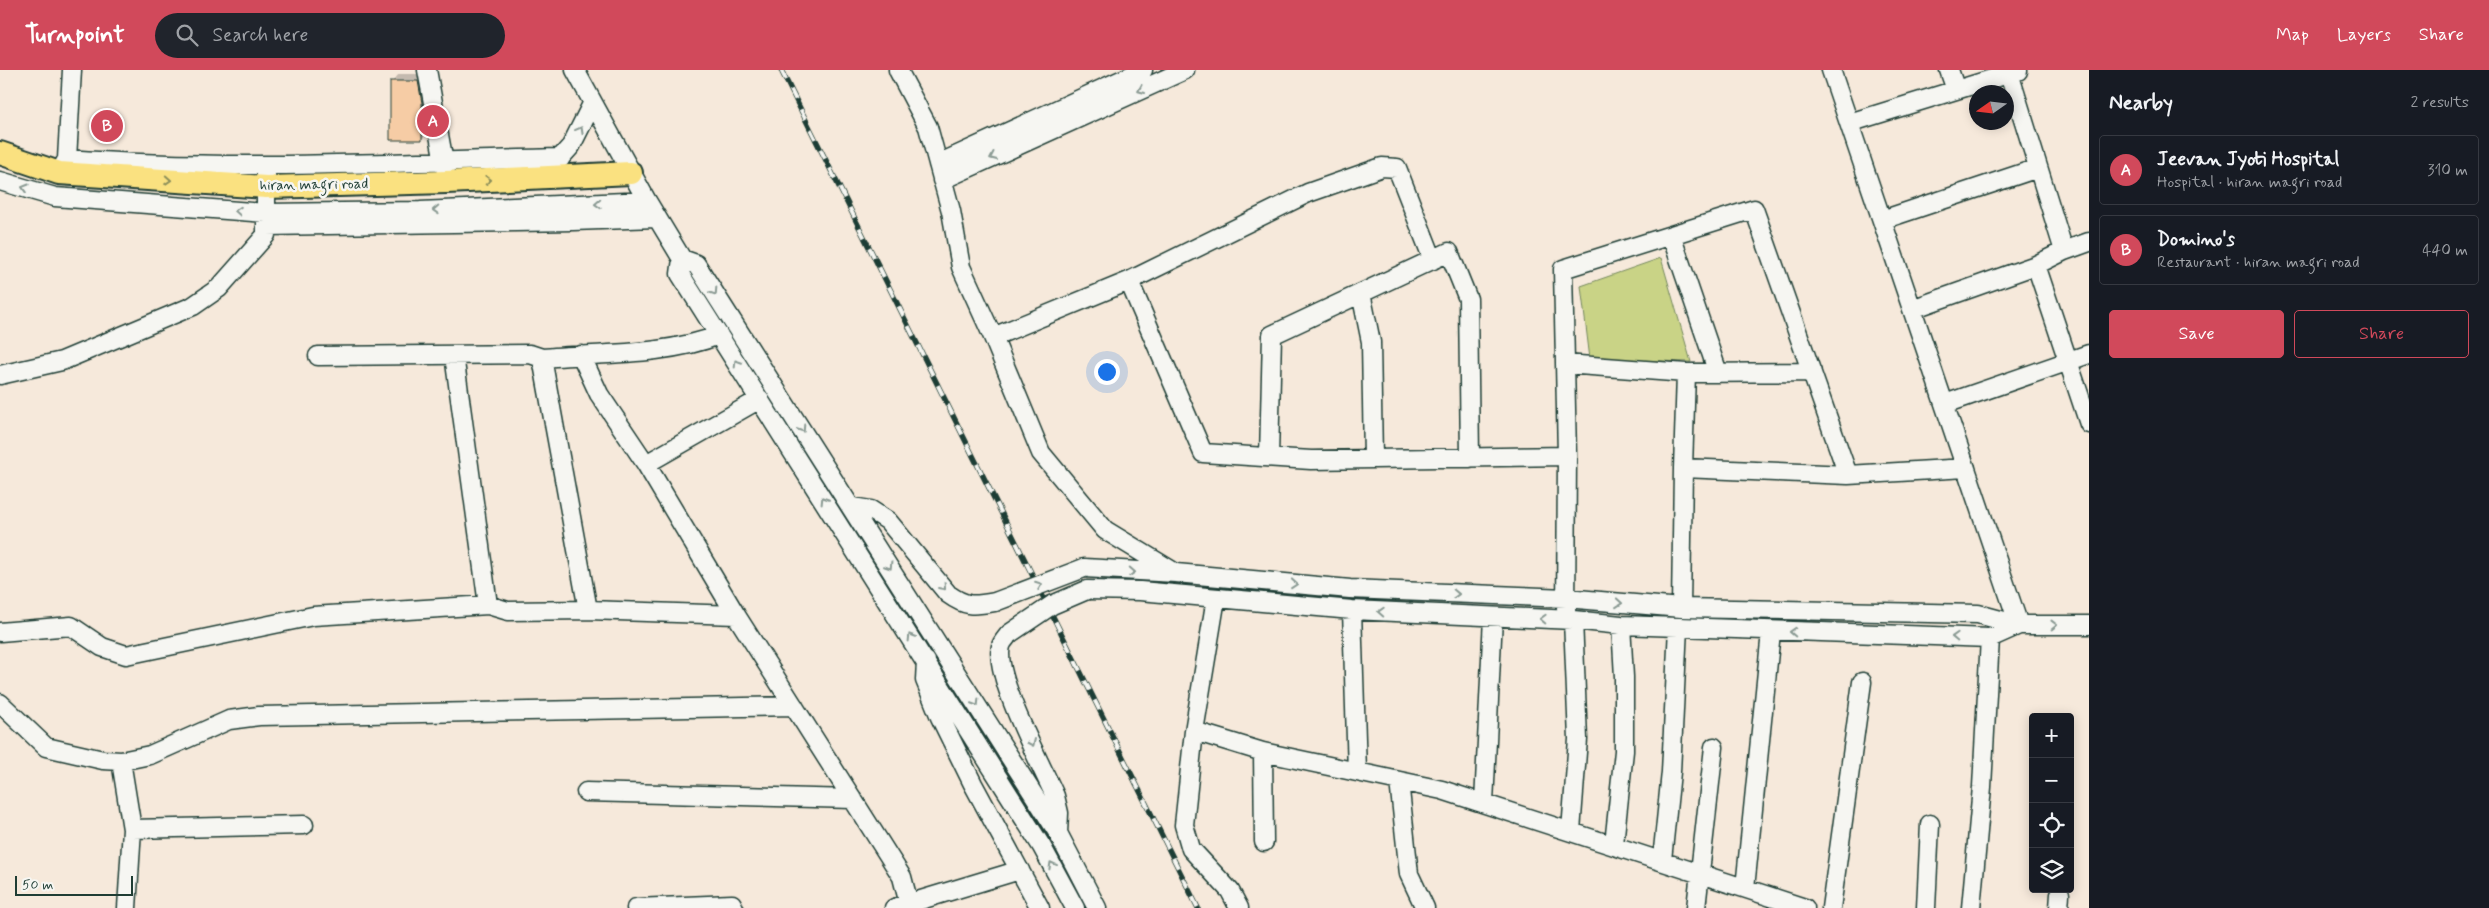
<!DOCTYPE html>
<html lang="en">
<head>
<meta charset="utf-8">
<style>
	body { margin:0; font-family:Mynerve,sans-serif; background:#20242c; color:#f1f3f6 }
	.controls { position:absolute; right:15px; bottom:15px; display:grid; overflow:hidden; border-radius:5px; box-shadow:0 2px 12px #0003 }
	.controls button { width:45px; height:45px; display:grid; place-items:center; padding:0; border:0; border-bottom:1px solid #363941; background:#171b24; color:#f1f3f6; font:25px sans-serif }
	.compass { position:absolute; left:1969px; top:15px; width:45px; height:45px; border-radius:50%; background:#171b24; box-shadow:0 2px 12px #0003; rotate:256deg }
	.scale { position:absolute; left:15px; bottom:12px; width:118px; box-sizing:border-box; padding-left:5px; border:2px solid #1f3d34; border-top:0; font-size:14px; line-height:18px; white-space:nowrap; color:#1f3d34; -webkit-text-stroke:4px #f6f6f2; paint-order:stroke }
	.you { position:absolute; left:1106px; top:301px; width:18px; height:18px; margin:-12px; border:4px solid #fff; border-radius:50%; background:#1a73e8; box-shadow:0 0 0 8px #1a73e833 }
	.badge { display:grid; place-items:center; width:32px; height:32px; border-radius:50%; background:#d1495b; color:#fff; font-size:16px; font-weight:700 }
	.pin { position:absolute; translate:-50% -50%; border:2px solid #fff; box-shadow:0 1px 5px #0006 }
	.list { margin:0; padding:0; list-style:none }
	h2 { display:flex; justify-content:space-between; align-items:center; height:65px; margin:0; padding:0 20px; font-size:21px }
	h2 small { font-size:16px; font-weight:400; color:#9ea1a6 }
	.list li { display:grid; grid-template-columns:32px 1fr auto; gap:15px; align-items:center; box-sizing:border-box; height:70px; margin:0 10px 10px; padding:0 10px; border:1px solid #363941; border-radius:5px }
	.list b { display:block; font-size:19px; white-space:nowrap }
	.list p { margin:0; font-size:16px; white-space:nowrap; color:#9ea1a6 }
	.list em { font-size:16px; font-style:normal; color:#9ea1a6 }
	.actions { display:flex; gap:10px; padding:15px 20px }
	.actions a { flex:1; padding:11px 0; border:1px solid #d1495b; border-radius:5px; text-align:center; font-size:18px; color:#d1495b }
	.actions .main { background:#d1495b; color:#fff }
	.icon { flex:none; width:28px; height:28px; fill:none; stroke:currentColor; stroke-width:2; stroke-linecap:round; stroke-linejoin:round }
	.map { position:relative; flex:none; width:2089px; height:838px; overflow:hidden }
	header { display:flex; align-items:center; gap:30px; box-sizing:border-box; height:70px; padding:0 25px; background:#d1495b; color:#fff }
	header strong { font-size:24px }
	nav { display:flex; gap:28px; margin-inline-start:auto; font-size:18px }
	.search { width:350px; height:45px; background:#20242c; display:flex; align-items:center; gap:12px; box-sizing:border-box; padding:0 18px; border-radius:28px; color:#9ea1a6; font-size:19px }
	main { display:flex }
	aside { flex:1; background:#171b24 }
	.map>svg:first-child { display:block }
	.green { fill:#c9d386; stroke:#74885d }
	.shadow { fill:#0003 }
	.building { fill:#f6cca5; stroke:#1f3d34 }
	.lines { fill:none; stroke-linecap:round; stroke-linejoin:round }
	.minor-casing { stroke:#1f3d34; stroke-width:21 }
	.major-casing { stroke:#1f3d34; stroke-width:26 }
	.minor { stroke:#f6f6f2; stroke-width:18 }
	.major { stroke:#fae180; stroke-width:22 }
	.rail-casing { stroke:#1f3d34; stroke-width:5.5 }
	.rail { stroke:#f6f6f2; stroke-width:4; stroke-dasharray:11; stroke-linecap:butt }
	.minor-bridge-casing { stroke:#1f3d34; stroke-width:21; stroke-linecap:butt }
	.minor-bridge { stroke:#f6f6f2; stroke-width:18 }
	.oneway { stroke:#8a9a93 }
	.oneway2 { stroke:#8c8f5a }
	.labels { text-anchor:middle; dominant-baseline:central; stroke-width:5; stroke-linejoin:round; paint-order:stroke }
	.street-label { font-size:15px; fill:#1f3d34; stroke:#f6f6f2 }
</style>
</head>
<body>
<header>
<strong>Turnpoint</strong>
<div class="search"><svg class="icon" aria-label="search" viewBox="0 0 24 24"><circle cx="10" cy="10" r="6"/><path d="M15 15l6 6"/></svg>Search here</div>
<nav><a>Map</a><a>Layers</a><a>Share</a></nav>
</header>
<main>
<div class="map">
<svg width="2089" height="838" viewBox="0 0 2089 838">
	<rect width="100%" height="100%" fill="#f6e9db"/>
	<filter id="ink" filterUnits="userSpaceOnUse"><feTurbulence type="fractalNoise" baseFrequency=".02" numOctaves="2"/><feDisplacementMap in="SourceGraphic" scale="10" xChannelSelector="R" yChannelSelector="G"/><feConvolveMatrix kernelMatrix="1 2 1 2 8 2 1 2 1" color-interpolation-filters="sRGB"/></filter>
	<g filter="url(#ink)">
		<path class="green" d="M1661 188 1691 292 1590 289 1581 216Z"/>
		<path class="shadow" d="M399 4H425L429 25V61L422 69 392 12Z"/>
		<path class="building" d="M390 11H418L422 33V70H390Z"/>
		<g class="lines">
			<defs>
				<path id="minor" d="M427 0 446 103
					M575 0 647 131 682 189 680 204 1042 777 1075 838
					M898 0 928 57 951 141 961 197 993 267
					M1831 0 2019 555
					M1949 0 1956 20
					M1849 53 2018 1
					M67 89C232 101 396 92 561 88
					M938 94 1143 0
					M554 95 571 76 592 34
					M62 98 67 89 72 0
					M942 110 1185 0
					M0 111 55 127 266 143 420 141 647 131
					M1882 150 2038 98
					M266 156 573 151 656 148
					M1671 165 1718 303
					M2064 181 2089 172
					M682 189 696 194 1058 763 1097 838
					M2036 195 2089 354
					M1129 211 1308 123 1382 97 1397 98 1433 190
					M1361 223 1371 272 1373 389
					M1912 239 2036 195 2064 181 2009 3
					M454 285 488 535
					M581 285 599 324 646 394 736 545 902 807 909 834
					M318 286 530 284 542 288C598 283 667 286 719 265
					M542 288 588 540
					M1565 294 1686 303 1683 398
					M1686 303 1812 302
					M0 305 62 291 193 236 219 218 266 165V104
					M1945 334 2089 284
					M1269 387 1272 265 1449 182 1468 229 1470 388
					M646 394 760 329
					M852 437 871 440 888 451 948 524C966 537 973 536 995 532
					M1084 498 1176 503 1350 519 1566 528 1681 538 1978 544 2019 555H2089
					M1174 502 1105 460 1041 383 993 267 1129 211 1203 383 1311 390 1567 386
					M1087 520 1140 521 1352 540 1573 550 1621 555 1990 568 2019 555
					M1216 528 1194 661 1263 682 1442 720 1805 838
					M1681 538 1683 398 1848 405
					M1352 540 1357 702
					M1566 549 1567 386 1563 199 1754 139 1848 405 1966 398
					M0 562 71 556 102 577 126 585 313 546 488 535 508 541 588 540 736 545
					M1009 564C1007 567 1002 572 1001 576 993 605 1042 696 1055 726L1059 743 1058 763
					M926 591 925 610 940 647 973 714 1040 838
					M0 633 46 677 103 690 121 691 150 685 229 650 259 646 794 636
					M1194 661 1184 755 1191 779 1230 821 1239 838
					M1263 682 1264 772
					M121 691 132 759
					M1399 711 1409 804 1425 838
					M586 722 853 729
					M1484 733 1493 547
					M1571 761 1578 669 1573 550
					M1614 774 1624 681V607L1621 555
					M1662 790 1671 702 1678 557
					M1745 818 1771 562
					M127 838 132 759 304 755
					M636 838 732 834 734 838
					M894 838 1020 800
					M1696 838 1714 677
					M1831 838 1862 612
					M1926 838 1930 754
					M1971 838 1982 717 1990 568
					M2059 838 2060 824"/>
				<path id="major" d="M0 83 59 103 266 117 447 112 631 103"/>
			</defs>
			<use href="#minor" class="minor-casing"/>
			<use href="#major" class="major-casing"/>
			<use href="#minor" class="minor"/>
			<use href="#major" class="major"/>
			<defs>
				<path id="rail" d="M781 0 1198 838"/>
			</defs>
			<use href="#rail" class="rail-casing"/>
			<use href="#rail" class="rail"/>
			<defs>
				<path id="minor-bridge" d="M995 532 1084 498
					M1009 564 1052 535 1087 520"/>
			</defs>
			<use href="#minor-bridge" class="minor-bridge-casing"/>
			<use href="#minor-bridge" class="minor-bridge"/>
		</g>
		<defs><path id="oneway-chevron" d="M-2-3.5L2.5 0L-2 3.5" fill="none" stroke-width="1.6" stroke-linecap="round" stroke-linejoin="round" transform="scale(1.25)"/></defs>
		<g class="oneway">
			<use href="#oneway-chevron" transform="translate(1141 20) rotate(156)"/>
			<use href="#oneway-chevron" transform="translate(580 60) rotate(-61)"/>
			<use href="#oneway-chevron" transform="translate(993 87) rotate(156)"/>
			<use href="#oneway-chevron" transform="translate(25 118) rotate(-163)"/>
			<use href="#oneway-chevron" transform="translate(598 134) rotate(177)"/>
			<use href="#oneway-chevron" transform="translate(436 140) rotate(178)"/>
			<use href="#oneway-chevron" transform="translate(238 141) rotate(-176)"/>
			<use href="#oneway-chevron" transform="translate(714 222) rotate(57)"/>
			<use href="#oneway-chevron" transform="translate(737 293) rotate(-123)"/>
			<use href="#oneway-chevron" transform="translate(802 359) rotate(57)"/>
			<use href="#oneway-chevron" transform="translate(824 430) rotate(-122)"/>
			<use href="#oneway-chevron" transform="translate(889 496) rotate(58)"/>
			<use href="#oneway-chevron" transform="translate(1132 502) rotate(3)"/>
			<use href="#oneway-chevron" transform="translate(1294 514) rotate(5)"/>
			<use href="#oneway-chevron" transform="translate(1039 515) rotate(-21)"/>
			<use href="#oneway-chevron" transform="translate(943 517) rotate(49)"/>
			<use href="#oneway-chevron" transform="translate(1456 524) rotate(2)"/>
			<use href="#oneway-chevron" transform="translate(1619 533) rotate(5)"/>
			<use href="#oneway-chevron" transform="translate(1381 542) rotate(-177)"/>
			<use href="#oneway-chevron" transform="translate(1543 549) rotate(-178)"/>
			<use href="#oneway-chevron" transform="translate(2054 555) rotate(-1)"/>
			<use href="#oneway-chevron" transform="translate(1793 562) rotate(-178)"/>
			<use href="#oneway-chevron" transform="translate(911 567) rotate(-122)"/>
			<use href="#oneway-chevron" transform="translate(1955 567) rotate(-178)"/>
			<use href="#oneway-chevron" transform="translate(976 633) rotate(58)"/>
			<use href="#oneway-chevron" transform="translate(1032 673) rotate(66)"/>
			<use href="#oneway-chevron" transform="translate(1052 795) rotate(-119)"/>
		</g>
		<g class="oneway2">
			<use href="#oneway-chevron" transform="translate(168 110) rotate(4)"/>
			<use href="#oneway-chevron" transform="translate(488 110) rotate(-2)"/>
		</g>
	</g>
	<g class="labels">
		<g class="street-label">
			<text transform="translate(314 115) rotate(-1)">hiran magri road</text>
		</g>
	</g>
</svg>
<div class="controls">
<button>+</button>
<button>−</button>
<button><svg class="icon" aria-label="locate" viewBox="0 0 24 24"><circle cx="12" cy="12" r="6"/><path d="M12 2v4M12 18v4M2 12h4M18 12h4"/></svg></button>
<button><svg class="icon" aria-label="layers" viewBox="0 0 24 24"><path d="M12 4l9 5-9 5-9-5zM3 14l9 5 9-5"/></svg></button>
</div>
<svg class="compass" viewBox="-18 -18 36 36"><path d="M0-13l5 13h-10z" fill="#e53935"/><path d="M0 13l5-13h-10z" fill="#9ea1a6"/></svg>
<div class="scale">50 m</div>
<div class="you"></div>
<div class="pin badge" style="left:433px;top:51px">A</div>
<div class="pin badge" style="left:107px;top:56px">B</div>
</div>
<aside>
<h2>Nearby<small>2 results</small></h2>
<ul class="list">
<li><span class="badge">A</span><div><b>Jeevan Jyoti Hospital</b><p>Hospital · hiran magri road</p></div><em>310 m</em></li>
<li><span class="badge">B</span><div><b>Domino's</b><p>Restaurant · hiran magri road</p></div><em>440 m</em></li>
</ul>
<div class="actions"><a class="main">Save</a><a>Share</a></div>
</aside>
</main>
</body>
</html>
